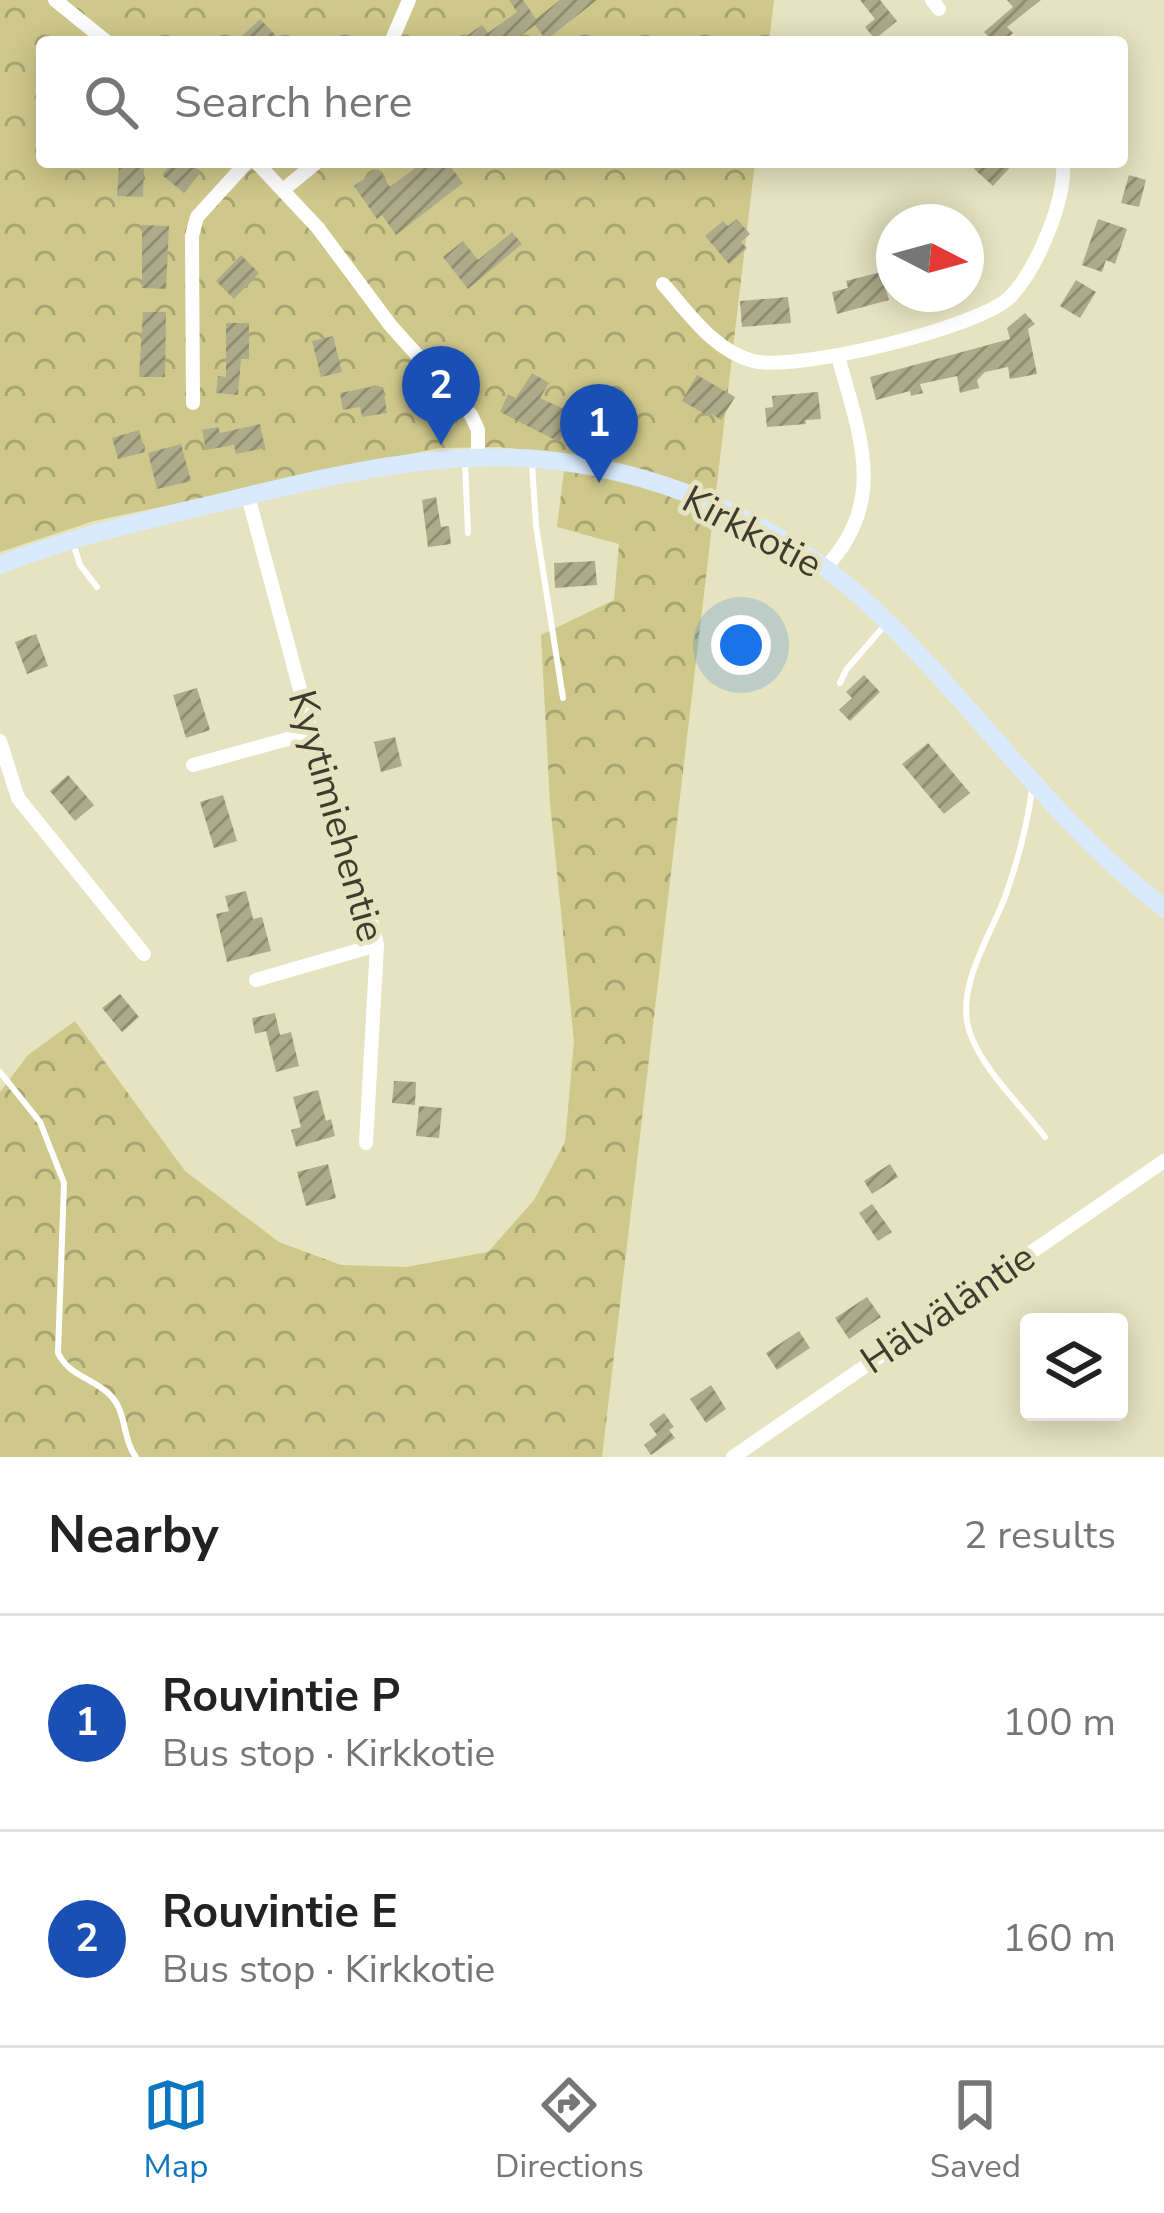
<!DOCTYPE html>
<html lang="en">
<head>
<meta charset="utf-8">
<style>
	body { margin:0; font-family:"Nunito Sans",sans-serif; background:#f2f2f2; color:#222 }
	.controls { position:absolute; right:36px; bottom:36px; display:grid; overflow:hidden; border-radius:12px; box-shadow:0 6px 30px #0003 }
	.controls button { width:108px; height:108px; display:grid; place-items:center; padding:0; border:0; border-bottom:3px solid #e0e0e0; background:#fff; color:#222; font:60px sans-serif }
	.compass { position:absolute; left:876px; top:204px; width:108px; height:108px; border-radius:50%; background:#fff; box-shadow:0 6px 30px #0003; rotate:96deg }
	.you { position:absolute; left:741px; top:645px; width:42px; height:42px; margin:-30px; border:9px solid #fff; border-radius:50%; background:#1a73e8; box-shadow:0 0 0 18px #1a73e833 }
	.badge { display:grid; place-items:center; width:78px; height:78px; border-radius:50%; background:#0d76c1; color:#fff; font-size:39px; font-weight:700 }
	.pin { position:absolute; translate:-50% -99px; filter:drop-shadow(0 3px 6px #0008) }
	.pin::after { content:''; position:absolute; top:63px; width:42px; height:36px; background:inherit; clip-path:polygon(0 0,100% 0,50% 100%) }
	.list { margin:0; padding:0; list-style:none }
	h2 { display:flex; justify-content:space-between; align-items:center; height:156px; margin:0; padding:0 48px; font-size:51px }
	h2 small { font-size:39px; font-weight:400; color:#767676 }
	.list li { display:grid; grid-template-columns:78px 1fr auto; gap:36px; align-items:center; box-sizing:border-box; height:216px; padding:0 48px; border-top:3px solid #e0e0e0 }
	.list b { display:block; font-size:45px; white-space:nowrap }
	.list p { margin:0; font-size:39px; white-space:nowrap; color:#767676 }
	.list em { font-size:39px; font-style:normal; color:#767676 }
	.icon { flex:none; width:66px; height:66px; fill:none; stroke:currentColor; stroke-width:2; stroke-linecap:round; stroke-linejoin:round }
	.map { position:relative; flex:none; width:1164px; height:1457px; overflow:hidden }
	.search { position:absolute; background:#fff; box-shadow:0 6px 30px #0003; left:36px; right:36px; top:36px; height:132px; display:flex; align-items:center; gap:30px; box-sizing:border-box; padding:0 42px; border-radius:12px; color:#767676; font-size:45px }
	.sheet { height:588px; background:#fff }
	nav { display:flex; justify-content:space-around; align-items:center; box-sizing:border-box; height:168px; border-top:3px solid #e0e0e0; background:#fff; font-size:33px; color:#767676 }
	nav a { display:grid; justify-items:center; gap:6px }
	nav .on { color:#0d76c1 }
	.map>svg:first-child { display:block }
	.forest { fill:url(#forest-crowns) }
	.building { fill:url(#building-hatch) }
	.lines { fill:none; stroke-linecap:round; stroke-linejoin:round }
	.lane { stroke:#fff; stroke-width:6 }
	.street { stroke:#fff; stroke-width:14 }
	.secondary { stroke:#d8eafb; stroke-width:18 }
	.labels { text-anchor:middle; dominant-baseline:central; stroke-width:10; stroke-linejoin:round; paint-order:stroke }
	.street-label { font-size:39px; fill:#3e3c2f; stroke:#e6e3c0 }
</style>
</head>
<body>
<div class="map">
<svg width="1164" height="1457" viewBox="0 0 1164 1457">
	<defs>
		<pattern id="forest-crowns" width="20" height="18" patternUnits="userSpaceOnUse" patternTransform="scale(3)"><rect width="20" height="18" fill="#cfc88b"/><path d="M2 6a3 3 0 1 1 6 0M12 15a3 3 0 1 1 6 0" fill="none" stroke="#a9a472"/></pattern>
		<pattern id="building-hatch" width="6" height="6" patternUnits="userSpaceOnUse" patternTransform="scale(3)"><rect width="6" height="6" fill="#aeab8a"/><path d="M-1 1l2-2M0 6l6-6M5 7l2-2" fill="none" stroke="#8f8c71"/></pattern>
	</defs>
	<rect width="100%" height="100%" fill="#e6e3c0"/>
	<path class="forest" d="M0 0H774L769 42H42V162H755L602 1457H0V1092L28 1055 75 1021 185 1171 279 1242 341 1265 406 1267 488 1252 534 1200 565 1142 574 1041 550 803 541 635 614 600 619 544 557 527 566 454 499 447 439 448 94 521 0 552Z"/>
	<path class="building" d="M509 0H523L536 19 560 0H597L546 40 535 25 512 42H458L482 25 488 33 517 12Z
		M860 0H880L897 21 875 39 865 27 875 19Z
		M1007 0H1041L1007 27 1013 33 1003 42H993L984 32 1013 7Z
		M260 19 282 42H236Z
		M172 162H189L201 172 184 193 162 175Z
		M423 162H447L463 183 396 235 382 215 377 219 354 186 378 169 390 187Z
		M980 162H1015L993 186 974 169Z
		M119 164 144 165 143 197 117 196Z
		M1129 175 1146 180 1139 207 1121 203Z
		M737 219 750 234 741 242 747 248 729 264 705 236 723 221 728 226Z
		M1098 219 1127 229 1115 264 1106 260 1102 272 1082 265Z
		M142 225 169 226 166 289 142 288Z
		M512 232 522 244 468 289 443 257 463 241 478 260Z
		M241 255 259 273 234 299 216 281Z
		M881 272 889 300 837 314 832 292 848 288 846 281Z
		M1076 280 1096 292 1080 318 1060 306Z
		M788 297 791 323 742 327 740 301Z
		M143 312H166L165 377H139Z
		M1025 313 1035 324 1028 329 1037 374 1010 379 1008 367 985 372 977 380 979 388 960 393 957 376 920 384 923 393 911 396 910 391 876 400 870 377 1010 339 1007 328Z
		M226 323H249V359H241L238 395 216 393 218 376 226 377Z
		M333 336 342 372 321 377 312 341Z
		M532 373 549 383 540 398 573 413 559 442 500 412 508 394 516 398Z
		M697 375 735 397 721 420 712 414 710 417 682 401Z
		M370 387H383L387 413 362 417 360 407 343 410 340 393Z
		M818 392 821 419 805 420 806 424 767 427 765 408 773 407 772 396Z
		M260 424 265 448 236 454 234 445 206 450 202 430 218 427 220 433Z
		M139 430 145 452 118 459 112 438Z
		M181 444 191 481 157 489 148 453Z
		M436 497 441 527 449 526 451 544 428 547 422 500Z
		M595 561 597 585 555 588 554 563Z
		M36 634 48 666 27 674 15 642Z
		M864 675 880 692 850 721 839 710 852 698 846 692Z
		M197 688 210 730 186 738 173 695Z
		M395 737 402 766 381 772 374 742Z
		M928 743 970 793 944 814 902 764Z
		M68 775 94 805 75 821 50 791Z
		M223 795 237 841 214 848 200 802Z
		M246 891 253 919 262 917 271 951 227 962 216 914 229 911 225 896Z
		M120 994 139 1017 122 1032 102 1008Z
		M275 1013 280 1035 291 1032 299 1066 276 1072 266 1031 255 1034 252 1018Z
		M394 1081 416 1082 415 1105 392 1103Z
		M318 1090 326 1121 331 1119 335 1136 296 1147 291 1130 301 1127 293 1097Z
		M419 1106 442 1108 439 1138 416 1136Z
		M328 1164 336 1198 306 1206 297 1172Z
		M890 1164 898 1177 872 1194 864 1181Z
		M872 1204 892 1232 878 1241 859 1213Z
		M867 1297 881 1317 849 1339 835 1318Z
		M799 1331 810 1348 777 1370 766 1353Z
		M711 1385 726 1409 706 1423 690 1399Z
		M664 1413 674 1427 669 1430 675 1438 651 1455 644 1445 657 1435 649 1424Z"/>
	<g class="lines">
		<path class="lane" d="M465 462 468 533
			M532 464 536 526 563 698
			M73 543 80 565 97 587
			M840 683 846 670 885 625
			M1032 788C1028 824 1017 863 1005 897 990 936 956 987 969 1030 981 1069 1021 1105 1045 1137
			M0 1072 40 1122 64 1183 58 1353C70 1377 92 1377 110 1395 127 1411 122 1439 136 1457"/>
		<path class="street" d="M55 0 107 42
			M932 0 939 9
			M391 42 409 0
			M256 162 318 228 391 326 471 415 478 430V458
			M283 190 317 162
			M663 284C689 313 713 350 753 361 795 372 979 328 1010 297 1037 269 1066 200 1063 162
			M193 403 192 236 197 217 247 162
			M248 496 346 861 368 909 377 945 366 1143
			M825 568C889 501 859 434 838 356
			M0 741 18 798 144 954
			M193 765 310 733
			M256 980 377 945
			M733 1457 1164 1161"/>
		<path class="secondary" d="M0 565C71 537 144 521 218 503 299 483 384 462 468 458 615 451 767 508 874 609 975 705 1053 822 1164 908"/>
	</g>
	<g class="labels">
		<g class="street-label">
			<text transform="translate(752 532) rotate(28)">Kirkkotie</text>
			<text transform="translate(336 816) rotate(74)">Kyytimiehentie</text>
			<text transform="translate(948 1309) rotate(-34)">Hälväläntie</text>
		</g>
	</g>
</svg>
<div class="controls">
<button><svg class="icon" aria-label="layers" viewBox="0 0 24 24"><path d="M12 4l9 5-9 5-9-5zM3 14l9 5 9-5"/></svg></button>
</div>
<svg class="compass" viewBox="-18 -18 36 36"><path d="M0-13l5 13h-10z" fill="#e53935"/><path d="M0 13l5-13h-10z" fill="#767676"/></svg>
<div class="you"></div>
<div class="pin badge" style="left:599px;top:483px;background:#1a4fb4">1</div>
<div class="pin badge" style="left:441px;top:445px;background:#1a4fb4">2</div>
<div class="search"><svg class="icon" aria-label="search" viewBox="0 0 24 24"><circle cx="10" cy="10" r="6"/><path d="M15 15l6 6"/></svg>Search here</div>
</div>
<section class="sheet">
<h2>Nearby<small>2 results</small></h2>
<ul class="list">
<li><span class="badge" style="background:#1a4fb4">1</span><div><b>Rouvintie P</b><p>Bus stop · Kirkkotie</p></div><em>100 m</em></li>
<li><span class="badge" style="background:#1a4fb4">2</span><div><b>Rouvintie E</b><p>Bus stop · Kirkkotie</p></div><em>160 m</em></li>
</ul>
</section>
<nav>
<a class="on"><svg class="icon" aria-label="map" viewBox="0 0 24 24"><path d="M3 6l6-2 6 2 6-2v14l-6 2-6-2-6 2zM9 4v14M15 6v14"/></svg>Map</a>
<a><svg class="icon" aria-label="directions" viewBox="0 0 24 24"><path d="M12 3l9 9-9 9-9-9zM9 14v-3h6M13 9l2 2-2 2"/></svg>Directions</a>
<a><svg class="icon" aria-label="saved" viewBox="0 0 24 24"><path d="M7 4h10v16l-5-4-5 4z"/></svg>Saved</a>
</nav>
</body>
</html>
